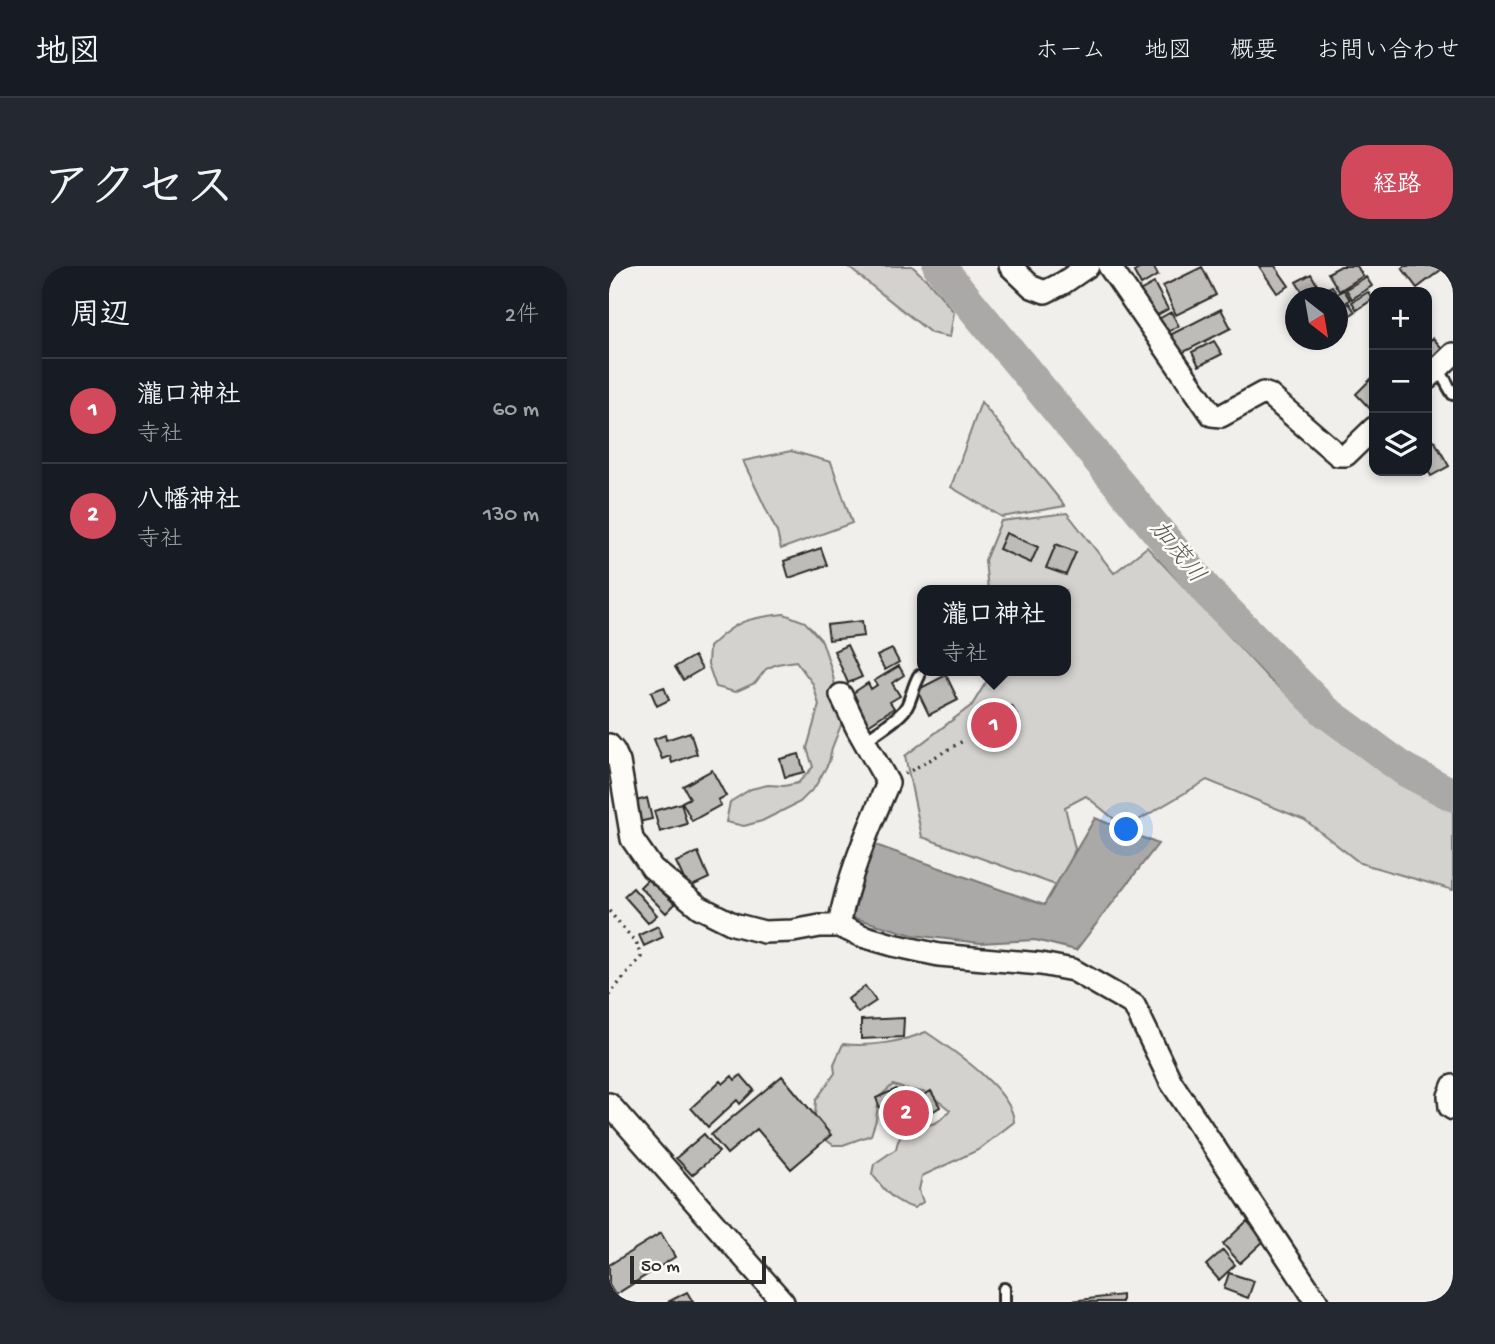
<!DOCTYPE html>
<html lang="ja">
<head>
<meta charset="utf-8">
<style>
	body { margin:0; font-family:"Gochi Hand","Klee One",sans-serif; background:#242831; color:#f1f3f6 }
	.controls { position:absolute; right:21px; top:21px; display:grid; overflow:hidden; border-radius:14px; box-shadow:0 4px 10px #0003 }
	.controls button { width:63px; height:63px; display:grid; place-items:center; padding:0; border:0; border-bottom:2px solid #363941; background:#171b24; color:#f1f3f6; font:35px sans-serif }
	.compass { position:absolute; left:676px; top:21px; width:63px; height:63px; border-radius:50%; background:#171b24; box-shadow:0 4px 10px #0003; rotate:149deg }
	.scale { position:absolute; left:21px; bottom:18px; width:136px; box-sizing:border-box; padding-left:7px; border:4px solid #2b2b2b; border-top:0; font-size:19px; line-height:24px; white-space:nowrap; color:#2b2b2b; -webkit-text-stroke:5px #fdfcf7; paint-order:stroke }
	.you { position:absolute; left:518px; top:564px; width:24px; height:24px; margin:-18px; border:5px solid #fff; border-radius:50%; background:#1a73e8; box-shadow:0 0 0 10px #1a73e833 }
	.badge { display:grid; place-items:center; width:46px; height:46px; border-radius:50%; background:#d1495b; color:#fff; font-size:23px; font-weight:700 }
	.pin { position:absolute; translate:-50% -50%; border:4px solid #fff; box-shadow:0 2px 7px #0006 }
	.popup { position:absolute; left:308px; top:319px; width:154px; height:91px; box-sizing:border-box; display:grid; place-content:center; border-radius:14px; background:#171b24; filter:drop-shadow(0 2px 5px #0005); font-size:23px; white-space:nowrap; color:#9ea1a6 }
	.popup b { font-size:26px; color:#f1f3f6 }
	.popup::after { content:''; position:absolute; left:50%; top:100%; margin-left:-14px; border:14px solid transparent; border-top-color:#171b24 }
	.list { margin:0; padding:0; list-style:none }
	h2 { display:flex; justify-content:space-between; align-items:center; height:91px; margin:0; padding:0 28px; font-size:30px }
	h2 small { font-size:23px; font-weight:400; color:#9ea1a6 }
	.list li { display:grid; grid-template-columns:46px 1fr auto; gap:21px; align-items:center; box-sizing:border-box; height:105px; padding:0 28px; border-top:2px solid #363941 }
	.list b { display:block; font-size:26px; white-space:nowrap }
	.list p { margin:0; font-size:23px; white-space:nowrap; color:#9ea1a6 }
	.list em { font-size:23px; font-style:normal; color:#9ea1a6 }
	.icon { flex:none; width:38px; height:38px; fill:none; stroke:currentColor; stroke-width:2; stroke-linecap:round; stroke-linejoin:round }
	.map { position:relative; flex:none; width:844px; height:1036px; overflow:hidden; border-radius:28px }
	header { display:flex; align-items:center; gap:42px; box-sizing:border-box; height:98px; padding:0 35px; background:#171b24; border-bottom:2px solid #363941 }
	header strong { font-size:33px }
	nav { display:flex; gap:38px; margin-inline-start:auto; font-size:24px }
	.intro { display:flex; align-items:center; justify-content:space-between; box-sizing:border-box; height:168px; padding:0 42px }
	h1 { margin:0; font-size:49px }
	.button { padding:18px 32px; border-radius:28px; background:#d1495b; color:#fff; font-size:24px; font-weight:700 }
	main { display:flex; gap:42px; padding:0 42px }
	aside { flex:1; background:#171b24; border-radius:28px; box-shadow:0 4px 10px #0003 }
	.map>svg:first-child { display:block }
	.green { fill:#d3d2cf; stroke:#7f7e7d; stroke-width:2 }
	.water { fill:#aaa9a7; stroke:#777775; stroke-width:2 }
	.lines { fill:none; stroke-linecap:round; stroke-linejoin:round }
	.river { stroke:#aaa9a7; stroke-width:33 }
	.building { fill:#bdbcb8; stroke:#2b2b2b; stroke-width:2 }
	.lane-casing { stroke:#2b2b2b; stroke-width:16 }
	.street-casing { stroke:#2b2b2b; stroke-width:26 }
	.path { stroke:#2b2b2b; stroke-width:3.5; stroke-dasharray:2 5; stroke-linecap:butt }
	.lane { stroke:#fdfcf7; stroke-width:10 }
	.street { stroke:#fdfcf7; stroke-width:21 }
	.labels { text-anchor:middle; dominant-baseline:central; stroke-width:5; stroke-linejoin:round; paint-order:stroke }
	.water-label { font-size:24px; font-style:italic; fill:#575756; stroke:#fdfcf7 }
</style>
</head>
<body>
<header>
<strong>地図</strong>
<nav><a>ホーム</a><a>地図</a><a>概要</a><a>お問い合わせ</a></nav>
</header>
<div class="intro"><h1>アクセス</h1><a class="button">経路</a></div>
<main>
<aside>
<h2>周辺<small>2件</small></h2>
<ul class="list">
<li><span class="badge">1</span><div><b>瀧口神社</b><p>寺社</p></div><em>60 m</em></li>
<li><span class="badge">2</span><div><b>八幡神社</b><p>寺社</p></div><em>130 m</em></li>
</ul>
</aside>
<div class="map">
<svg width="844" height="1036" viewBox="0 0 844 1036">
	<rect width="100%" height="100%" fill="#f0efeb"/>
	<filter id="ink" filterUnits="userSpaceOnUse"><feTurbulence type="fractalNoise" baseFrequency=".0143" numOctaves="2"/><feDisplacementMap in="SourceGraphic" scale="14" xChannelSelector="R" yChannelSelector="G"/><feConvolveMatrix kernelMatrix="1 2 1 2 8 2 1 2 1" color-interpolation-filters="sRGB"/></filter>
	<g filter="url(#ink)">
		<path class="green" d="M238 0H303L321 17 345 46 341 71 322 67Z
			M372 136 456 240 393 251 342 221Z
			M182 185 222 196 243 257 172 283 168 266 134 195Z
			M458 247 505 307 538 281 660 413 776 507 844 545V624L751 597 696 554 598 514 516 562 477 530 456 541 466 583 452 621 313 571 296 490 363 439 384 405H457V324H379L376 294 392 255Z
			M175 348 196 356 213 375 222 402 234 454 223 482 220 496 206 521 191 536 153 555 135 560 117 556 121 536 142 523 159 519 175 520 189 517 204 501 198 482 210 439 204 418 187 395 168 398 157 403 146 417 126 426 107 421 99 398 100 381C128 354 138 352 175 348Z
			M317 766C342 783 404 824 405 856L369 884 313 910 310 924 314 936 305 942C283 935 277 926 263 908L265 898 287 883C292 855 308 865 328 856 333 853 337 848 341 844L319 827 296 823 284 819 270 831 267 854 262 869 234 879H224L205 865 207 834 226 807 225 798 234 778C261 781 292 776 317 766Z"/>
		<path class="water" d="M486 552 549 578 467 684 426 674 371 677 304 669 242 651 245 633 264 578 435 639Z"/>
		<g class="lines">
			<path class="river" d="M330 0 599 326 716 445 796 504 844 529"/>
		</g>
		<path class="building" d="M535 0H544L549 9 532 19 525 6Z
			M650 0H666L680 20 668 27Z
			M732 0H748L754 10 730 25 719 7Z
			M796 0H837L808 22 793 2Z
			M593 1 607 29 567 49 554 20Z
			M702 8 711 24 697 32 687 16Z
			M757 11 763 20 743 33 737 23Z
			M545 17 559 43 543 52 529 26Z
			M723 20 728 28 735 24 741 34 729 41V32H722L717 23Z
			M759 26 764 33 748 44 743 36Z
			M740 37 746 46 729 57V45Z
			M612 43 622 62 571 88 561 69Z
			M562 46 570 60 555 68 548 54Z
			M824 72 838 88 818 106V77Z
			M605 75 613 88 590 100 583 86Z
			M765 110V147L747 128Z
			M825 174 840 200 822 210 818 203V179Z
			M397 267 429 281 422 297 390 283Z
			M447 278 467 286 457 309 437 302Z
			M212 282 218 299 180 312 175 295Z
			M253 355 255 370 220 374 218 359Z
			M238 379 253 411 239 417 225 385Z
			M283 383 290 396 276 404 268 390Z
			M85 390 93 403 74 414 66 401Z
			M290 400 295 409 283 417 291 430 281 436 285 442 259 459 241 429 259 417 262 423 268 419 265 415Z
			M337 409 349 434 320 449 308 424Z
			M55 421 60 434 48 440 42 426Z
			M403 440 411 455 392 465 396 473 377 483 372 475 369 477 363 465 368 463 364 455 381 446 384 451Z
			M81 466 88 488 63 497 61 490 53 493 45 473 56 469 57 474Z
			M190 488 195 506 176 511 171 493Z
			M103 504 117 530 109 534 112 539 83 555 73 536 81 532 74 520Z
			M38 532 43 553 29 556 24 536Z
			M72 537 78 558 51 566 45 545Z
			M89 586 100 612 79 622 67 596Z
			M39 613 66 638 57 647 31 621Z
			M24 622 48 649 39 657 15 630Z
			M49 660 54 671 35 680 30 669Z
			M256 720 267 735 249 747 239 733Z
			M295 752 294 771 252 773V754Z
			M132 809 145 824 131 838 128 834 99 861 82 842 111 815 114 818 123 810 126 814Z
			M173 810 222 869 182 903 148 863 118 888 102 869Z
			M287 823 292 833 271 842 267 832Z
			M322 825 331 841 316 850 307 834Z
			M302 834 312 849 292 861 283 845Z
			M95 868 110 886 83 909 67 892Z
			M638 955 656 974 631 997 614 978Z
			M52 967 66 991 6 1029 0 1019V999Z
			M614 984 626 999 610 1014 597 999Z
			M620 1007 645 1015 639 1032 615 1023Z
			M78 1026 84 1036H59Z
			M513 1029V1036H453Z"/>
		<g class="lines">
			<defs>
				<path id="lane" d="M829 102 844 128
					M255 475C267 466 294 451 299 438 303 429 305 419 310 410
					M395 1036V1023"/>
				<path id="street" d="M401 0 423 21 436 26 454 17 479 0
					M500 0 603 149 612 150 654 127 660 129 729 189H737L765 162
					M818 113 844 88
					M0 479 5 485 10 496 23 573 43 602 90 641 124 658 155 666 184 665 211 660H230L253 670 284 679 330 689 432 698 464 704 525 739 562 816 708 1036
					M230 660C239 610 259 564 279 517L248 462 232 429
					M844 820 840 830 841 841 844 843
					M0 838 174 1036"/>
			</defs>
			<use href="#lane" class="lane-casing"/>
			<use href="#street" class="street-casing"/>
			<path class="path" d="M296 508 354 475
				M0 645 28 678 32 691 0 729"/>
			<use href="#lane" class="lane"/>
			<use href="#street" class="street"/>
		</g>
	</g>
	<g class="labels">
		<g class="water-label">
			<text transform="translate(567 287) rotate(51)">加茂川</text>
		</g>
	</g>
</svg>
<div class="controls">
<button>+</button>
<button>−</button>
<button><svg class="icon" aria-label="layers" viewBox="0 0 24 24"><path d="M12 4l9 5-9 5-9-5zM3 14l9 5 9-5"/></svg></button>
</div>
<svg class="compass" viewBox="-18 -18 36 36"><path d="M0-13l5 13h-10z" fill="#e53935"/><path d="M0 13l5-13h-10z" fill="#9ea1a6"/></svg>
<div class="scale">50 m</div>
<div class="you"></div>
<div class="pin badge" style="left:385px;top:459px">1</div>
<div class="popup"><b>瀧口神社</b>寺社</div>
<div class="pin badge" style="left:297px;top:847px">2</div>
</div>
</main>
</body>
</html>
